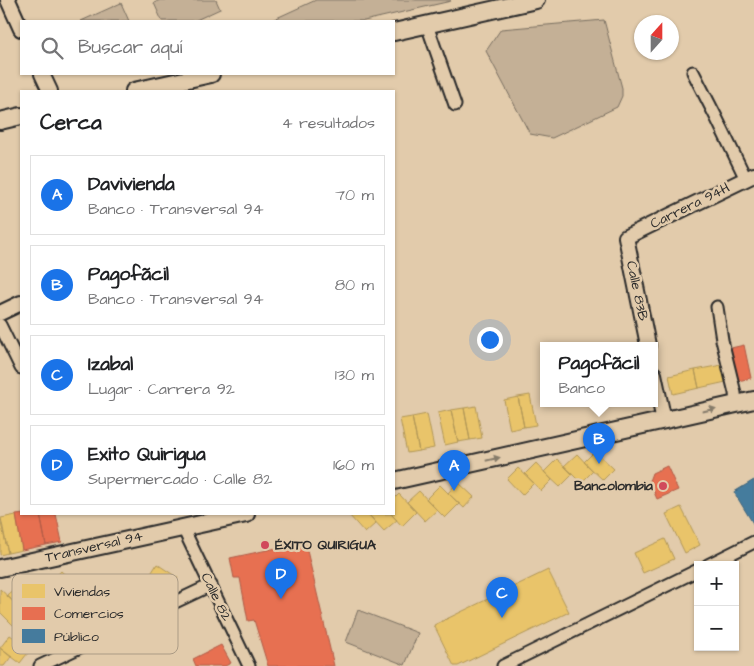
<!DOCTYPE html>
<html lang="es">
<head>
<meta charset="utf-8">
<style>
	body { margin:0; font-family:"Architects Daughter",sans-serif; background:#f6f6f6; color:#202124 }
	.controls { position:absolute; right:15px; bottom:15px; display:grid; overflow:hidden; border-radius:0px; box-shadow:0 1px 4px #0004 }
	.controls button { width:45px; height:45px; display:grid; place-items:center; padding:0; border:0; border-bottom:1px solid #e0e0e0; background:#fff; color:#202124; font:25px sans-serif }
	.compass { position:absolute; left:634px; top:15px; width:45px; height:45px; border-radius:50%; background:#fff; box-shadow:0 1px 4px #0004; rotate:21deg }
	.you { position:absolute; left:489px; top:339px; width:18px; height:18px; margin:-12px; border:4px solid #fff; border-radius:50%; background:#1a73e8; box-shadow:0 0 0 8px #1a73e833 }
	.badge { display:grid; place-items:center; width:32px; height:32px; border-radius:50%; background:#1a73e8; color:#fff; font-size:16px; font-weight:700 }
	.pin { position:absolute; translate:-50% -41px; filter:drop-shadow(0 1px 2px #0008) }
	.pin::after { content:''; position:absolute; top:26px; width:18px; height:15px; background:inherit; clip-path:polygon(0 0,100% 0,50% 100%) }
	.popup { position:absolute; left:540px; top:342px; width:118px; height:65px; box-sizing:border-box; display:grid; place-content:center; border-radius:0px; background:#fff; filter:drop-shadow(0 1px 4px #0005); font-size:16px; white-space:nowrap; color:#757577 }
	.popup b { font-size:19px; color:#202124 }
	.popup::after { content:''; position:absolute; left:50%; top:100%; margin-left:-10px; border:10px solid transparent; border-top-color:#fff }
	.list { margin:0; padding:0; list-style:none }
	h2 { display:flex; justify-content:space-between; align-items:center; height:65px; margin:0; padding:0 20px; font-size:21px }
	h2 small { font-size:16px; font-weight:400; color:#757577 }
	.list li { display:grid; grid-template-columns:32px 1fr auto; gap:15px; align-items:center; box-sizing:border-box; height:80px; margin:0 10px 10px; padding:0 10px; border:1px solid #e0e0e0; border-radius:0px }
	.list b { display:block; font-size:19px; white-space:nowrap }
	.list p { margin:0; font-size:16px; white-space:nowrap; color:#757577 }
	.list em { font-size:16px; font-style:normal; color:#757577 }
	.icon { flex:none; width:28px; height:28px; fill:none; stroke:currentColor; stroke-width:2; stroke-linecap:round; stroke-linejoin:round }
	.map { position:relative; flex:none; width:754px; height:666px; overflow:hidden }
	.search { position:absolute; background:#fff; box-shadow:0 1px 4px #0004; left:20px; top:20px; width:375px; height:55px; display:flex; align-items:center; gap:12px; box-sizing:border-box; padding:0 18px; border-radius:0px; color:#757577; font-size:19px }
	.panel { position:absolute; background:#fff; box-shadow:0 1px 4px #0004; left:20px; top:90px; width:375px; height:425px; border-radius:0px }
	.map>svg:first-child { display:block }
	.green { fill:#c4b096; stroke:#786e60 }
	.homes { fill:#e9c46a; stroke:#b09657 }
	.shops { fill:#e76f51; stroke:#af5b46 }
	.public { fill:#457b9d; stroke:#3d637b }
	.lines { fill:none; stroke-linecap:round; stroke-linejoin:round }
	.minor-casing { stroke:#2b2b2b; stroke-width:15 }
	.tertiary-casing { stroke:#2b2b2b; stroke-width:18 }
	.secondary-casing { stroke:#2b2b2b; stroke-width:20 }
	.minor { stroke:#e2cbab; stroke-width:11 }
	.tertiary { stroke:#e2cbab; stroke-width:14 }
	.secondary { stroke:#e2cbab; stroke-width:16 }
	.oneway { fill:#867b6b }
	.poi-dot { fill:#d1495b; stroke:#e2cbab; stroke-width:2 }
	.labels { text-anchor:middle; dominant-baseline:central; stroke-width:5; stroke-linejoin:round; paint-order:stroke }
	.street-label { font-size:14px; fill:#2b2b2b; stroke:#e2cbab }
	.poi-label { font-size:14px; font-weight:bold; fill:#2b2b2b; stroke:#e2cbab; text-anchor:end }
	.key { fill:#e2cbab; stroke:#ab9b85; stroke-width:1 }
	.key-label { font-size:14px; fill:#2b2b2b }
</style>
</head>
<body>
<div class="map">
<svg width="754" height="666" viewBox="0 0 754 666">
	<rect width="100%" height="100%" fill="#e2cbab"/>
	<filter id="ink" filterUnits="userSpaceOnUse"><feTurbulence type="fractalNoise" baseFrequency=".02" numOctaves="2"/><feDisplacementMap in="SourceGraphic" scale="10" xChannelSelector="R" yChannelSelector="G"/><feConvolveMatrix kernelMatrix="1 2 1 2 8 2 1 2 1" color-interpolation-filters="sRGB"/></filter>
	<g filter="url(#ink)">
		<path class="green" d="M160 0H216L220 9 194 21H162L154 3Z
			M316 0H450L451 1 364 21H270Z
			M121 3 129 21H81Z
			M604 20 622 88V96L617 107 552 138 530 134 486 51 501 29Z
			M358 610 418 633 405 665 346 642Z"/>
		<path class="homes" d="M722 365 726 382 699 388 695 370Z
			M695 370 699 388 673 394 669 376Z
			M530 395 536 425 524 427 518 397Z
			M518 397 524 427 510 430 504 400Z
			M476 406 482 438 470 440 464 408Z
			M464 408 470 440 458 442 451 410Z
			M451 410 458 442 445 445 438 413Z
			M427 414 434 448 419 451 412 417Z
			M412 417 419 451 407 453 400 419Z
			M595 451 614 469 603 480 584 462Z
			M577 454 593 471 581 483 564 466Z
			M557 459 573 474 560 487 544 472Z
			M536 463 552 480 541 491 525 474Z
			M518 468 534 483 522 495 507 479Z
			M458 482 474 497 464 508 448 493Z
			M440 485 459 504 445 518 426 499Z
			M419 491 437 510 425 521 407 502Z
			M399 494 416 512 402 526 391 514H394V499Z
			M681 507 700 545 685 553 666 514Z
			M350 514H368L376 523 365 533 349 515Z
			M368 514H391L397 520 384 531Z
			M16 515 22 550 8 553 1 518Z
			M0 518 8 553 0 555Z
			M665 539 674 559 643 573 634 553Z
			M157 564 178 578 168 594 147 580Z
			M548 570 569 612 458 666H454L434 625Z
			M61 571 74 583 61 598 47 585Z
			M140 575 162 590 153 604 131 589Z
			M38 577 61 598 49 611 26 590Z
			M121 582 143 597 132 612 111 597Z
			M19 583 42 604 30 617 7 596Z
			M0 589 25 612 13 625 0 612Z
			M103 591 123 606 113 620 93 605Z
			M85 600 106 616 96 629 75 614Z
			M67 609 87 624 77 638 57 623Z
			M48 618 68 633 58 646 38 631Z
			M30 627 50 642 40 655 20 640Z
			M10 635 31 649 20 663 0 648Z
			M0 648 11 657 4 666H0Z"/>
		<path class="shops" d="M744 345 751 378 738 381 731 348Z
			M667 466 678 490 657 499 649 481 652 473Z
			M24 514H40L46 545 22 550 16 515Z
			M40 514H56L62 542 46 545Z
			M305 542 334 666H268L254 620 248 621 240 578H234L230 558Z
			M221 645 231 663 225 666H196L193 659Z"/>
		<path class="public" d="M754 480V525L734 492Z"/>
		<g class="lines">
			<defs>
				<path id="minor" d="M427 25 455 105
					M693 72 716 117 746 179
					M717 307 722 340 735 393 736 404
					M0 325 21 368
					M183 528 249 666
					M708 565 754 542
					M40 666 211 585
					M503 666 698 570"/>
				<path id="tertiary" d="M8 0 21 29
					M42 74 50 91
					M0 313 21 303
					M648 345 626 237 754 175
					M654 374 664 421"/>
				<path id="secondary" d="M394 32 536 0
					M134 91 211 74
					M0 121 21 116
					M394 481 754 400
					M0 568 246 514"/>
			</defs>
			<use href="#minor" class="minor-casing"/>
			<use href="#tertiary" class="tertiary-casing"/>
			<use href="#secondary" class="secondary-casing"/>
			<use href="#minor" class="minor"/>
			<use href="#tertiary" class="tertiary"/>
			<use href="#secondary" class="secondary"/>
		</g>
		<defs><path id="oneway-solid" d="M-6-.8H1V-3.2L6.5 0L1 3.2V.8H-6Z" transform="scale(1.25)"/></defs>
		<g class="oneway">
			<use href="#oneway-solid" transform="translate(709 410) rotate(-13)"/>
			<use href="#oneway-solid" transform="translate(493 459) rotate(-13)"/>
		</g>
	</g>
	<g class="poi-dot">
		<circle cx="663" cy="486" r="5"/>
		<circle cx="265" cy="545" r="5"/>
	</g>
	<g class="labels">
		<g class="street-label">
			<text transform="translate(690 206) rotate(-26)">Carrera 94H</text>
			<text transform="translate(637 291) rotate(78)">Calle 83B</text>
			<text transform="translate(94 547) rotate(-13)">Transversal 94</text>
			<text transform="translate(216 597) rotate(64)">Calle 82</text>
		</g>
		<g class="poi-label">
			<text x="653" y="486">Bancolombia</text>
			<text x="275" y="545" text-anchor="start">ÉXITO QUIRIGUA</text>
		</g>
	</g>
	<rect x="12" y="574" width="166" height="80" rx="8" class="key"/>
	<rect x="22" y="584" width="23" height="14" fill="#e9c46a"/>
	<rect x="22" y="607" width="23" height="13" fill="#e76f51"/>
	<rect x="22" y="629" width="23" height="14" fill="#457b9d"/>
	<g class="key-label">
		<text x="54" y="596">Viviendas</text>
		<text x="54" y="618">Comercios</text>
		<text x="54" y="641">Público</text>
	</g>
</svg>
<div class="controls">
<button>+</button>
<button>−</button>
</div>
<svg class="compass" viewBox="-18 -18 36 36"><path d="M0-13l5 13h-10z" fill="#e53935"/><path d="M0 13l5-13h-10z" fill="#757577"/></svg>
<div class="you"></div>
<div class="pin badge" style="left:454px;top:491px">A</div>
<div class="pin badge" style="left:599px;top:464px">B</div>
<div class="popup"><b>Pagofãcil</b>Banco</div>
<div class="pin badge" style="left:502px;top:618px">C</div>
<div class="pin badge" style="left:281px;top:599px">D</div>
<div class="search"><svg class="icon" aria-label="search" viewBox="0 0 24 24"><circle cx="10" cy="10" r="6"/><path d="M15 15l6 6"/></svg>Buscar aquí</div>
<section class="panel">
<h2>Cerca<small>4 resultados</small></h2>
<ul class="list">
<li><span class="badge">A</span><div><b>Davivienda</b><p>Banco · Transversal 94</p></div><em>70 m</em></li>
<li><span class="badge">B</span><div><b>Pagofãcil</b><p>Banco · Transversal 94</p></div><em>80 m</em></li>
<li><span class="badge">C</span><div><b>Izabal</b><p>Lugar · Carrera 92</p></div><em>130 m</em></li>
<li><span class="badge">D</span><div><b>Exito Quirigua</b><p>Supermercado · Calle 82</p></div><em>160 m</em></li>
</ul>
</section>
</div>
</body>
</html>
